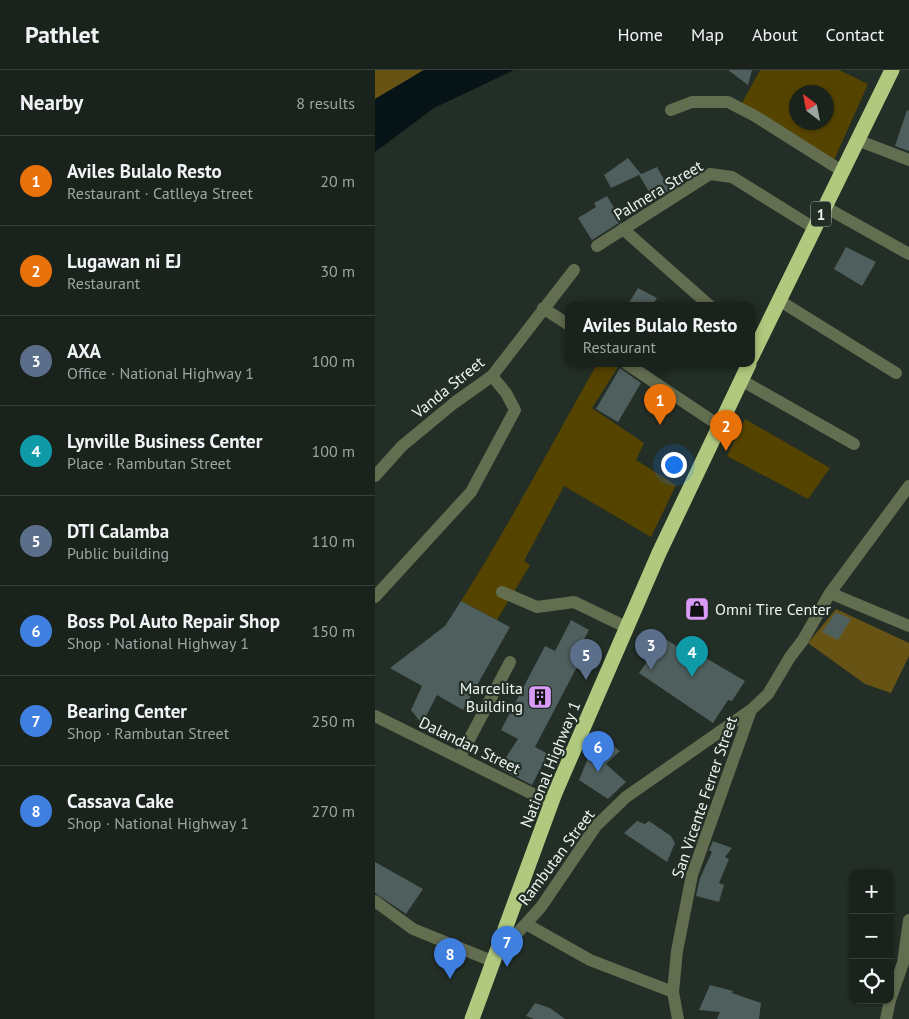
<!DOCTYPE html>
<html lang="en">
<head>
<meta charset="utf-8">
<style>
	body { margin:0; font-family:"PT Sans",sans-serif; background:#272f29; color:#f1f3f6 }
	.controls { position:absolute; right:15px; bottom:15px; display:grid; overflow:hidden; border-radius:10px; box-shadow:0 1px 4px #0004 }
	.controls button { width:45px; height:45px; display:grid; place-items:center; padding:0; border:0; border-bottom:1px solid #383f3b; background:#1a221c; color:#f1f3f6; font:25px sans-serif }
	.compass { position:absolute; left:414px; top:15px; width:45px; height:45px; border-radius:50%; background:#1a221c; box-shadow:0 1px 4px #0004; rotate:328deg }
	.you { position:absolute; left:298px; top:394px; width:18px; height:18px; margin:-12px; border:4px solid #fff; border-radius:50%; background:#1a73e8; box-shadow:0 0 0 8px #1a73e833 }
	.badge { display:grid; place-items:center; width:32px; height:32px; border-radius:50%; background:#d99af8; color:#fff; font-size:16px; font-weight:700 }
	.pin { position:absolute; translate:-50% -41px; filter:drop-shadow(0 1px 2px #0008) }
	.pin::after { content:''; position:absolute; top:26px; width:18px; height:15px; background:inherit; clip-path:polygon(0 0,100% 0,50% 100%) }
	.popup { position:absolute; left:190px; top:232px; width:190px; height:65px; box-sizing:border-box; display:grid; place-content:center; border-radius:10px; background:#1a221c; filter:drop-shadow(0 1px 4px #0005); font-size:16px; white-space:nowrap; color:#9fa4a3 }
	.popup b { font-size:19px; color:#f1f3f6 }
	.popup::after { content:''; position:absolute; left:50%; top:100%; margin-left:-10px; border:10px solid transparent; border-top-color:#1a221c }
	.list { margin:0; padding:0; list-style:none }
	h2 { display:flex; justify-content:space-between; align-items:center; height:65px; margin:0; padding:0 20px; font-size:21px }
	h2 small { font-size:16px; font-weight:400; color:#9fa4a3 }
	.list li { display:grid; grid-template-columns:32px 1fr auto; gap:15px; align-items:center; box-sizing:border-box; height:90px; padding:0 20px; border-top:1px solid #383f3b }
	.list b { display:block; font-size:19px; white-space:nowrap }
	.list p { margin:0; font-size:16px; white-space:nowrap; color:#9fa4a3 }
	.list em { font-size:16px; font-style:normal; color:#9fa4a3 }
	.icon { flex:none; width:28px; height:28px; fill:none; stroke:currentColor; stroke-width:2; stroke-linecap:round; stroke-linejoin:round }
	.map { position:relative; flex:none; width:534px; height:949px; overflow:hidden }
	header { display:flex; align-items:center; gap:30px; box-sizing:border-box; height:70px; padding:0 25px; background:#1a221c; border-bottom:1px solid #383f3b }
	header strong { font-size:24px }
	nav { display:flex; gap:28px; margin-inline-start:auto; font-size:18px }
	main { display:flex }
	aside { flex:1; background:#1a221c }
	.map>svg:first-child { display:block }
	.green { fill:#554300; fill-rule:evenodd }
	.forest { fill:#675415 }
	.water { fill:#061317 }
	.building { fill:#4e5f5d }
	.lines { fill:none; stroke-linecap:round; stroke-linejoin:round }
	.minor { stroke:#636d50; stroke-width:12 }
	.highway { stroke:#b1c97e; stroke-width:15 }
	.labels { text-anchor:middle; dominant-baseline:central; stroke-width:4.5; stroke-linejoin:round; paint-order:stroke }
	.shield { fill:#222e26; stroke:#afb9b3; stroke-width:1 }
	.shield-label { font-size:15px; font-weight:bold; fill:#ecf4ef }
	.street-label { font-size:16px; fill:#ecf4ef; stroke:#222e26 }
	.poi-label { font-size:16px; fill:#ecf4ef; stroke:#222e26; text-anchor:start }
</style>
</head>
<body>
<header>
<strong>Pathlet</strong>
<nav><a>Home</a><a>Map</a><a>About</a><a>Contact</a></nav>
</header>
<main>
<aside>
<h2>Nearby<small>8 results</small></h2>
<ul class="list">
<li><span class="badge" style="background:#e8710a">1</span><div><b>Aviles Bulalo Resto</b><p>Restaurant · Catlleya Street</p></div><em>20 m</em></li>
<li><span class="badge" style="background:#e8710a">2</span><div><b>Lugawan ni EJ</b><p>Restaurant</p></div><em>30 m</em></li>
<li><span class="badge" style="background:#5c6f8a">3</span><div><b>AXA</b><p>Office · National Highway 1</p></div><em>100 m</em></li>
<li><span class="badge" style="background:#0f9aa8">4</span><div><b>Lynville Business Center</b><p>Place · Rambutan Street</p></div><em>100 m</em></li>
<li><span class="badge" style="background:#5c6f8a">5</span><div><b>DTI Calamba</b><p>Public building</p></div><em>110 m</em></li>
<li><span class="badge" style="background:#3f7fe0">6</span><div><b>Boss Pol Auto Repair Shop</b><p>Shop · National Highway 1</p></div><em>150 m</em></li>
<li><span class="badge" style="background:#3f7fe0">7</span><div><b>Bearing Center</b><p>Shop · Rambutan Street</p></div><em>250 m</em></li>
<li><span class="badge" style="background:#3f7fe0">8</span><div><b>Cassava Cake</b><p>Shop · National Highway 1</p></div><em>270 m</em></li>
</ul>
</aside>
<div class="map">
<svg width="534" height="949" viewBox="0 0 534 949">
	<rect width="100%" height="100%" fill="#222e26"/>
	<path class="green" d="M385 0H464L493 14 459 90 367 33ZM422 22H452V52H422Z
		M222 294H245L217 338 269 373 261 390 301 415 276 467 189 416 149 491 155 495 122 550 86 531C135 454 177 373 222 294Z
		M370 349 455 398 433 429 352 386Z"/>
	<path class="forest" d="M0 0H49L0 29Z
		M461 539 534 573V586L516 623 490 614 433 573Z"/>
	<path class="water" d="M49 0H139L59 38 0 82V29Z"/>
	<path class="building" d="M353 0H377L373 15Z
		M532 40 534 41V81L520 76Z
		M253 88 266 104 236 118 229 105Z
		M282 97 295 120 279 130 264 105Z
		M232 126 247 151 217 170 203 148 221 137 219 133Z
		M471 177 501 192 487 216 459 199Z
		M263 218 282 228 277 236H252Z
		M245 298 266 313 243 352 221 339Z
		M86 531 135 557 88 640 62 625 47 654 36 640 47 616 15 598 70 556Z
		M461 542 476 549 463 570 447 562Z
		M196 550 214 560 198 590 204 593 160 677 173 684 157 715 124 698 143 669 126 660 170 576 180 581Z
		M289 568 321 589 324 584 370 611 357 631 353 630 338 653 264 603Z
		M223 664 245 681 231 694 251 712 233 729 204 710Z
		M262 751 270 754 274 751 296 766 300 773 292 792 249 763Z
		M338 771 357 778 350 787 354 789 344 813 349 815 344 832 321 826 325 808 337 782 334 780Z
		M0 792 48 819 31 844 0 823Z
		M335 915 358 921 357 923 386 933 384 949H342L345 942 324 940Z
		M160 933 175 938 190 949H159L151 946Z"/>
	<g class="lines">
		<path class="minor" d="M296 40 317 32H353L380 46 467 101
			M482 70 534 90
			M450 137 534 184
			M248 159 335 236
			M222 176 335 104 357 107 439 158
			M405 231 521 303
			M168 238 194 255
			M252 294 345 356
			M366 310 479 374
			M0 406 27 376 79 333 117 306 199 200
			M127 522 162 537 199 532 251 557
			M455 523 534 556
			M0 527 96 422 140 340 131 323 117 306
			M0 646 176 733
			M85 687 135 592
			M0 831 38 859 117 891 166 837 221 756 251 727 376 640
			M151 854 215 890 298 922
			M515 930 528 893 534 850
			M303 949 298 922 302 881 317 805 376 640 393 624 415 587 428 570 455 523 534 416
			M511 949 515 930"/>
		<path class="highway" d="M376 288 517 0
			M97 949 180 723 284 483 374 294"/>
	</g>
	<defs>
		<symbol id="shop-square" viewBox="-11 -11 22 22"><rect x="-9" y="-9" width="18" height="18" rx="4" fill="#d99af8" stroke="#222e26"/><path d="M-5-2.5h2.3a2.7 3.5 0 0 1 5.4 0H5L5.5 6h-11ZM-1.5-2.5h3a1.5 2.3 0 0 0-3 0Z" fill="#111"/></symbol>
		<symbol id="building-square" viewBox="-11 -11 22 22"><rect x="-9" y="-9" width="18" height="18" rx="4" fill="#d99af8" stroke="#222e26"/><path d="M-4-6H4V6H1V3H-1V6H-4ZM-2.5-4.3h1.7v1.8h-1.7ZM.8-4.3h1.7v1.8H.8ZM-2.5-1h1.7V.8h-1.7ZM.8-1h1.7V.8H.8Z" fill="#111"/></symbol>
	</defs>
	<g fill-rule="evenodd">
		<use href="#shop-square" x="308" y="525" width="28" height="28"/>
		<use href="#building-square" x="151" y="613" width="28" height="28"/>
	</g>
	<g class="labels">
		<rect class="shield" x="436" y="131.5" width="20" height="25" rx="4"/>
		<g class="shield-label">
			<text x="446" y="144">1</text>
		</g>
		<g class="street-label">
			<text transform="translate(283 120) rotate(-31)">Palmera Street</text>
			<text transform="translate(73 317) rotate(-39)">Vanda Street</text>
			<text transform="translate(95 675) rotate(26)">Dalandan Street</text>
			<text transform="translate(175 694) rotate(-68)">National Highway 1</text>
			<text transform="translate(329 727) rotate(-71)">San Vicente Ferrer Street</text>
			<text transform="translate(181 787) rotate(-53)">Rambutan Street</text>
		</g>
		<g class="poi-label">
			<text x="340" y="539">Omni Tire Center</text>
			<text x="148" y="618" text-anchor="end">Marcelita<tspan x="148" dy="18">Building</tspan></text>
		</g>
	</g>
</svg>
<div class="controls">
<button>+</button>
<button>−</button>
<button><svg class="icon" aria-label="locate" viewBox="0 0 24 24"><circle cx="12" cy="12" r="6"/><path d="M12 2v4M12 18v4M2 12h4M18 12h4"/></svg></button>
</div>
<svg class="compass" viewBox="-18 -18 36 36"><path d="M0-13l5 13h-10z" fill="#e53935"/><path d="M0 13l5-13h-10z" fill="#9fa4a3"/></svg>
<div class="you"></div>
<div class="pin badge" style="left:285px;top:355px;background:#e8710a">1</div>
<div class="popup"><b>Aviles Bulalo Resto</b>Restaurant</div>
<div class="pin badge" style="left:351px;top:381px;background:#e8710a">2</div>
<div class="pin badge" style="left:276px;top:600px;background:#5c6f8a">3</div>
<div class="pin badge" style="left:317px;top:607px;background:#0f9aa8">4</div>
<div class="pin badge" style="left:211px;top:610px;background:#5c6f8a">5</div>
<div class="pin badge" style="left:223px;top:702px;background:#3f7fe0">6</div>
<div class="pin badge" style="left:132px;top:897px;background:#3f7fe0">7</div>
<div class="pin badge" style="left:75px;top:909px;background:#3f7fe0">8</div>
</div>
</main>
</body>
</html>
